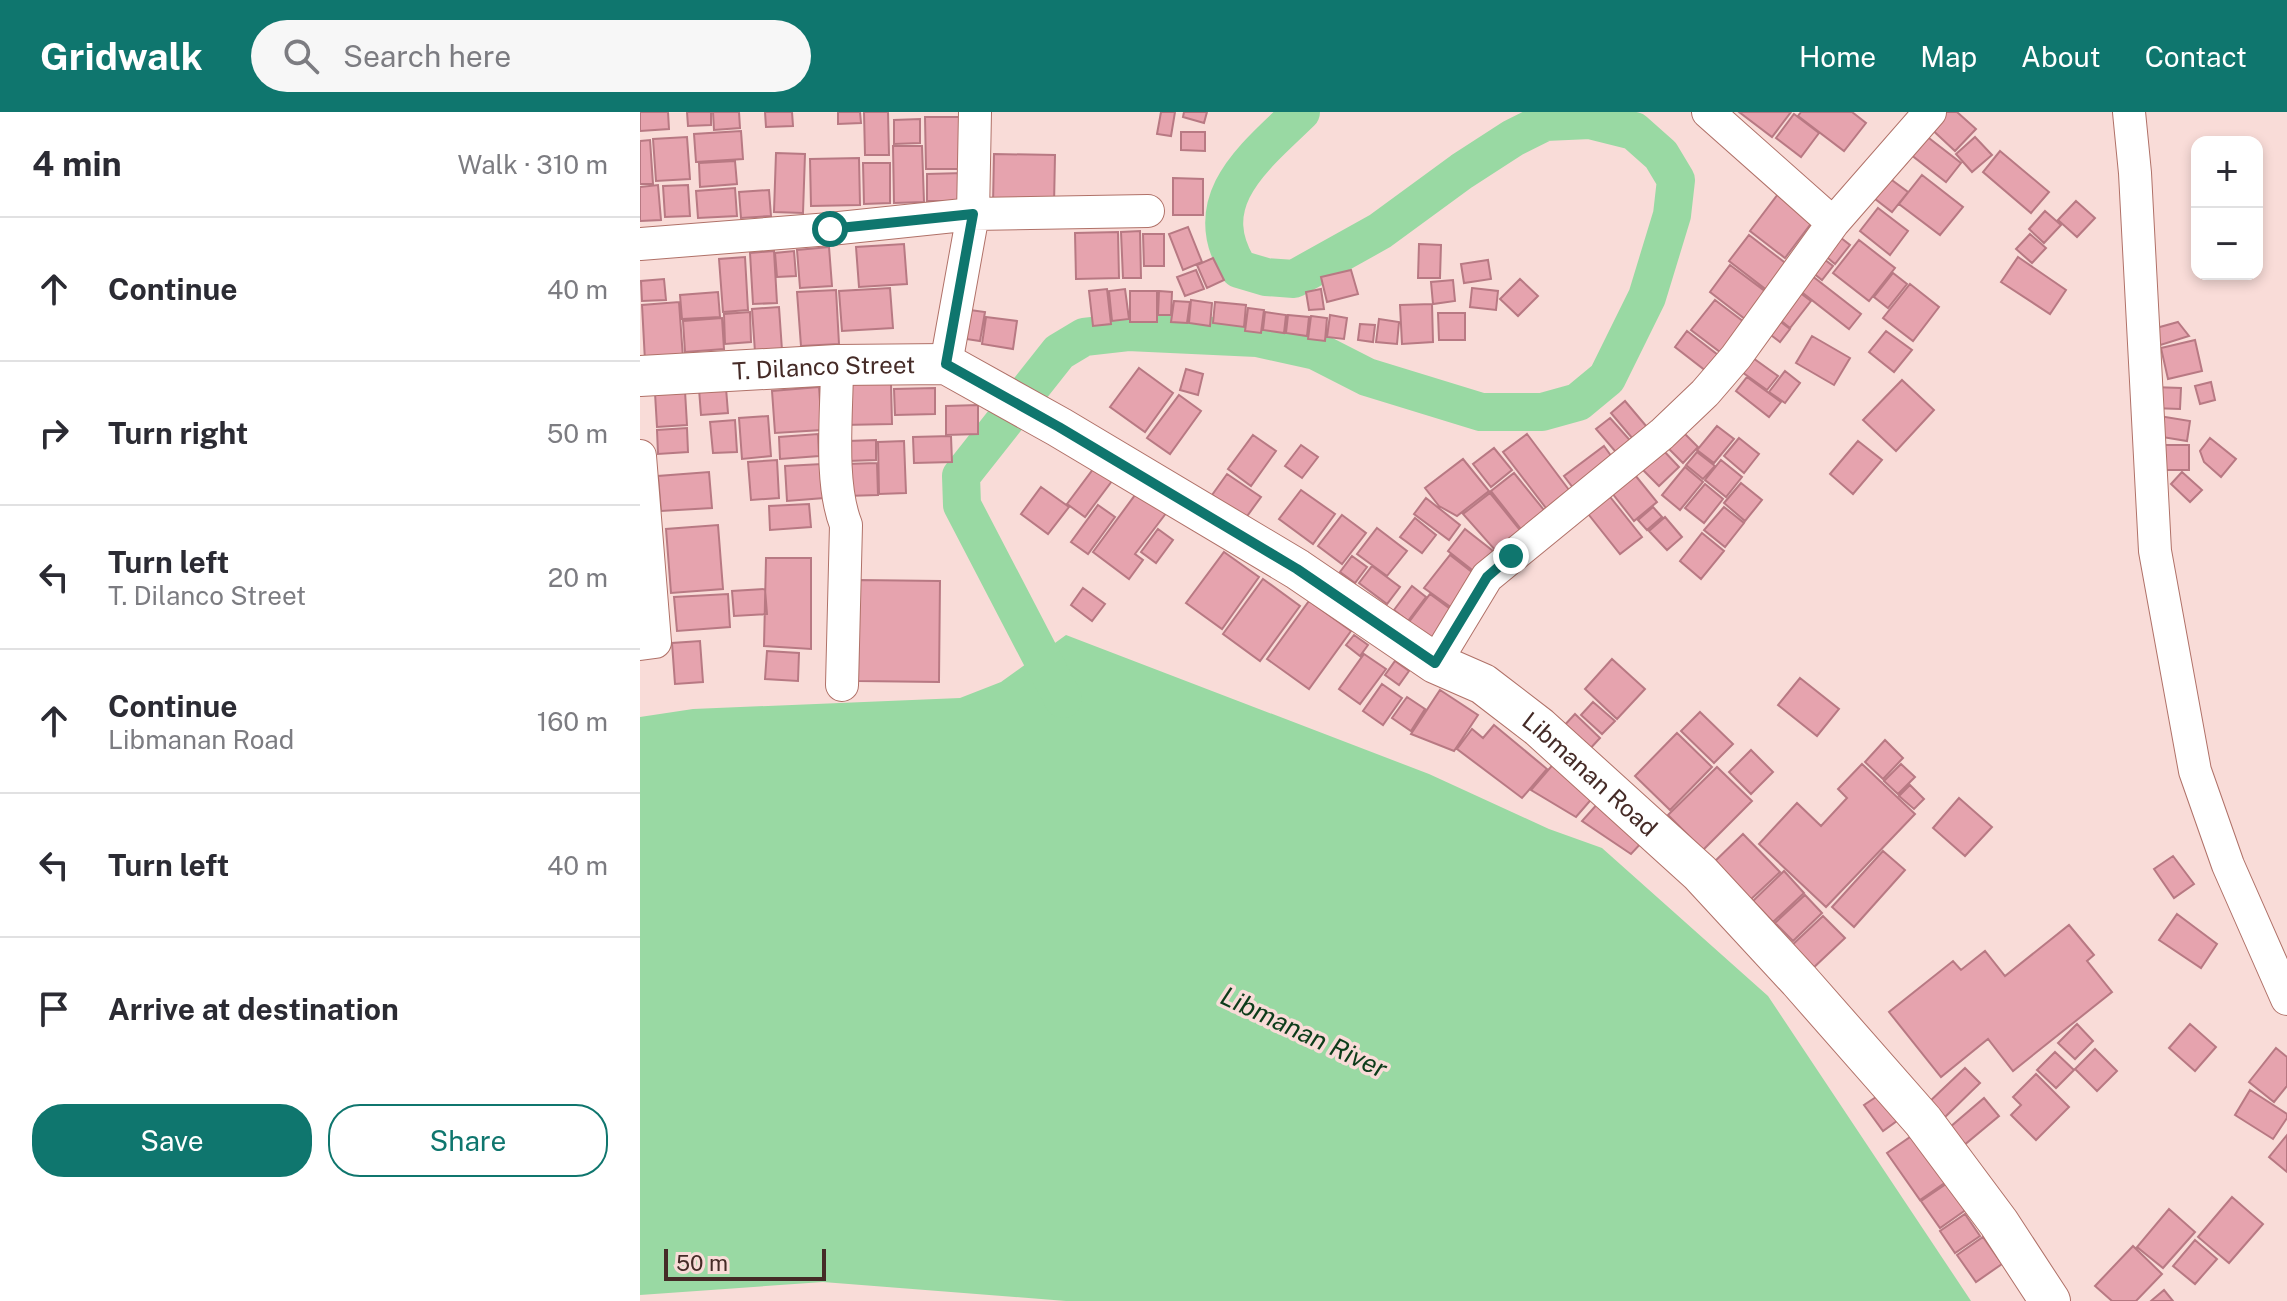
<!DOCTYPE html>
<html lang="en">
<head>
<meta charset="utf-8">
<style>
	body { margin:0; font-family:"Public Sans",sans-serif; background:#f7f7f7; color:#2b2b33 }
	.controls { position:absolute; right:24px; top:24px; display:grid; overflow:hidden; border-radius:16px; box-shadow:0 4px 12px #0003 }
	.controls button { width:72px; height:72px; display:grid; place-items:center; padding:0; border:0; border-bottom:2px solid #e1e1e2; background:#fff; color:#2b2b33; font:40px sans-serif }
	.scale { position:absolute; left:24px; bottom:20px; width:162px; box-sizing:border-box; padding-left:8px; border:4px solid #452b27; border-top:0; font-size:22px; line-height:28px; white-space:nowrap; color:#452b27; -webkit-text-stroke:6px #f9dcd8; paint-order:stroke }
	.stop { position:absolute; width:24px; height:24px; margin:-18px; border:6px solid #0f766e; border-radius:50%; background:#fff }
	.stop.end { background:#0f766e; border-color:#fff; box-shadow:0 2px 8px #0008 }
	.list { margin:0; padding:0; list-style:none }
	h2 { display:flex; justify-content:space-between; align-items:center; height:104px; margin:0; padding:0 32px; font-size:34px }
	h2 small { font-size:26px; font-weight:400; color:#7c7c81 }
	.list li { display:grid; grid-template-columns:52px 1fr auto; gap:24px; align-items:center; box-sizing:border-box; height:144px; padding:0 32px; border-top:2px solid #e1e1e2 }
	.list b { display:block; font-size:30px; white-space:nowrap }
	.list p { margin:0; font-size:26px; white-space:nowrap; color:#7c7c81 }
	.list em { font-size:26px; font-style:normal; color:#7c7c81 }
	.actions { display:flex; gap:16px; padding:24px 32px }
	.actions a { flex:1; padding:18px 0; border:2px solid #0f766e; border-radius:32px; text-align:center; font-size:28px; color:#0f766e }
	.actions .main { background:#0f766e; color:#fff }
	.icon { flex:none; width:44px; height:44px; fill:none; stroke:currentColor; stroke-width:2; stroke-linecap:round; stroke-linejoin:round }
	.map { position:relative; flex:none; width:1647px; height:1189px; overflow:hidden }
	header { display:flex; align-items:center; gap:48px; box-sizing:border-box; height:112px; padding:0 40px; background:#0f766e; color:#fff }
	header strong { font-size:38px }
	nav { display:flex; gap:44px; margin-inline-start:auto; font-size:28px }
	.search { width:560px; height:72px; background:#f7f7f7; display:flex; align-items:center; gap:20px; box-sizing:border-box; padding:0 28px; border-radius:44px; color:#7c7c81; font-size:30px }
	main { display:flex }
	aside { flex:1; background:#fff }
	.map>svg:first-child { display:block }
	.water { fill:#99d9a3 }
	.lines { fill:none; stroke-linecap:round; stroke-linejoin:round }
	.river { stroke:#99d9a3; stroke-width:38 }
	.building { fill:#e6a3ae; stroke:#b87983; stroke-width:2 }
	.minor-casing { stroke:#b07168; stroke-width:34 }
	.major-casing { stroke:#b07168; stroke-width:42 }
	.minor { stroke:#fff; stroke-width:32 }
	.major { stroke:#fff; stroke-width:40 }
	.route { stroke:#0f766e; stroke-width:10 }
	.labels { text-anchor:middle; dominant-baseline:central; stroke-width:7; stroke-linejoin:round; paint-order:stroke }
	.street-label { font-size:24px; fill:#452b27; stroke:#f9dcd8 }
	.water-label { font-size:26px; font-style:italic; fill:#0d3c1a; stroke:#f9dcd8 }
</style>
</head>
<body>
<header>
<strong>Gridwalk</strong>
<div class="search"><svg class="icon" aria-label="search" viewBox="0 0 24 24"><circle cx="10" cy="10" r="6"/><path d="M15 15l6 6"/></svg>Search here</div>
<nav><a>Home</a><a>Map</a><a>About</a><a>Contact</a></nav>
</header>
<main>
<aside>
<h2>4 min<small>Walk · 310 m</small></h2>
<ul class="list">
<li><svg class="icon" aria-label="ahead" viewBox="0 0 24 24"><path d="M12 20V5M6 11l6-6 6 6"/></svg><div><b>Continue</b></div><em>40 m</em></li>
<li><svg class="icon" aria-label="right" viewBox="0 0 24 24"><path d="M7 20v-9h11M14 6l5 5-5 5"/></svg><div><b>Turn right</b></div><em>50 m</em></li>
<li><svg class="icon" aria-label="left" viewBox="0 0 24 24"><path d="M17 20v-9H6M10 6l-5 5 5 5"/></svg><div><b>Turn left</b><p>T. Dilanco Street</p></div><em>20 m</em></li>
<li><svg class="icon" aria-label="ahead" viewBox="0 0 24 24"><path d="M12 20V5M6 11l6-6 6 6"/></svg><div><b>Continue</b><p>Libmanan Road</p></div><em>160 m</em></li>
<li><svg class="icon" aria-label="left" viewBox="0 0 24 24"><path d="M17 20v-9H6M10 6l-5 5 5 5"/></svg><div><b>Turn left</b></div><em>40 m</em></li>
<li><svg class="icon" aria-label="arrive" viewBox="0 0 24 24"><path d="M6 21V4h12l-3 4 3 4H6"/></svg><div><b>Arrive at destination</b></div></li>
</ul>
<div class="actions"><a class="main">Save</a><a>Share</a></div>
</aside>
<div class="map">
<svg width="1647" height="1189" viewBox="0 0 1647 1189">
	<rect width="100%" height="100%" fill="#f9dcd8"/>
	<path class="water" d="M426 523 789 662 909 717 962 736 1128 884 1331 1189H426L183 1170 0 1183V605L53 597 320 586 361 570Z"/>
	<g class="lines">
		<path class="river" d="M423 587 322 393 321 364 419 240 444 225 488 220 617 226 676 239 727 265 841 300H902L938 290 967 266 1007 185 1032 103 1036 68 1021 43 994 19 950 8 905 10 873 26 822 59 740 119 654 167 626 165 599 157C556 88 616 44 661 0"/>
	</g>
	<path class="building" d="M0 0H28L29 17 0 19Z
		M47 0H71V13L48 14Z
		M73 0H99L100 16 74 18Z
		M125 0H152L153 14 126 15Z
		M198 0H220L221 11 198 12Z
		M224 0H248L249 43H225Z
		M521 0H535L531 24 517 22Z
		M544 0H567L564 11 543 5Z
		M1099 0H1151L1132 25Z
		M1161 0H1212L1226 11 1204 39 1158 4Z
		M1297 0H1317L1336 17 1315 39 1286 12Z
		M1154 2 1179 21 1161 45 1136 26Z
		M285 5H324L325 57H286Z
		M280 7V31L254 32V8Z
		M101 19 103 47 56 50 54 22Z
		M541 20H565V39L541 38Z
		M1285 23 1321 51 1306 70 1270 42Z
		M47 25 50 67 16 69 13 27Z
		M1335 25 1352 43 1332 60 1316 42Z
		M10 28 13 72H0V29Z
		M253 34H282L284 90 254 91Z
		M1360 39 1409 80 1391 101 1343 60Z
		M136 41 165 42 163 101 134 100Z
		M354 42 415 43 414 93 353 92Z
		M219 46 220 93 171 94 170 47Z
		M95 49 97 72 60 75 59 51Z
		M223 51H250V91L224 92Z
		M324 61 325 89H287V62Z
		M1245 63 1268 80 1252 100 1230 83Z
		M1282 63 1323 95 1300 123 1259 92Z
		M533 66 563 67V103H533Z
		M18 73 21 108 0 109V75Z
		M48 73 50 104 25 105 23 74Z
		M95 76 97 104 58 106 56 79Z
		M129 78 131 104 101 106 99 80Z
		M1141 78 1176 105 1145 146 1110 119Z
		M1436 89 1455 106 1437 125 1418 108Z
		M1238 96 1268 119 1250 143 1220 119Z
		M1405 99 1421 113 1404 131 1389 117Z
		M548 115 562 150 543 158 529 122Z
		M500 119 501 166H483L481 120Z
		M478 120 479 166 436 167 435 121Z
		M503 122H524V154H504Z
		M1196 122 1210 133 1195 152 1182 141Z
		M1390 122 1406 136 1392 151 1376 137Z
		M1109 123 1148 153 1128 179 1089 149Z
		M1219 128 1255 156 1229 189 1193 161Z
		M264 132 267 172 219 175 216 135Z
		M779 132 801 133 800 166H778Z
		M189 135 192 174 160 176 157 138Z
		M134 139 137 191 113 192 110 141Z
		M154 139 156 164 137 165 135 141Z
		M1180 144 1193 154 1182 168 1168 157Z
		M105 145 108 198 83 200 79 147Z
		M1378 145 1426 178 1410 202 1361 170Z
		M573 146 584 168 567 176 557 153Z
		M848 148 851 167 824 171 821 152Z
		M1090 153 1126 180 1105 207 1070 180Z
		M556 158 564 177 545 184 537 165Z
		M711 158 718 182 687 190 681 165Z
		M1253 161 1267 172 1248 196 1234 185Z
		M1171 163 1221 202 1209 217 1159 178Z
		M24 167 26 188 2 189 1 169Z
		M880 167 898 184 878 204 860 187Z
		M813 168 815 189 793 192 791 170Z
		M1270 172 1299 195 1273 229 1243 206Z
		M250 176 253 216 202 219 199 179Z
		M832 176 858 179 856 198 830 195Z
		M467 177 471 212 453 214 449 179Z
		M485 177 489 207 472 209 469 179Z
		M681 177 684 197 669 198 666 180Z
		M1155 177 1171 189 1150 216 1134 203Z
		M196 178 199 232 161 234 157 180Z
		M490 179H517V210H490Z
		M519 179 532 180 531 203H518Z
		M78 180 80 205 42 207 40 183Z
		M551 188 572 191 570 214 549 211Z
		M1075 188 1104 210 1080 240 1051 218Z
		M534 189 550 190 547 211 531 210Z
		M39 190 43 246 5 249 2 193Z
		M575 190 606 193 604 215 573 211Z
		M792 192 793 230 762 232 760 193Z
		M139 195 142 238 115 240 112 197Z
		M608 196 624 198 621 221 605 219Z
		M330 198 345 200 340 229 326 227Z
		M110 200 111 230 85 232 84 202Z
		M625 200 646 203 644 221 623 218Z
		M798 201H825V228H799Z
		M648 203 669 205 667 224 646 221Z
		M690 203 707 206 704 227 687 225Z
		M671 204 687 206 685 229 668 227Z
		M1133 204 1150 217 1140 230 1123 217Z
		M346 205 377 209 373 237 342 232Z
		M82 206 84 237 45 240 43 209Z
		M739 207 759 210 757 232 736 230Z
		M1538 210 1549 224 1514 235 1509 218Z
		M720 212 735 213 733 230 718 228Z
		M1047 219 1078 243 1066 259 1035 235Z
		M1246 219 1272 238 1254 260 1229 240Z
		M1172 224 1210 246 1194 273 1156 251Z
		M1555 228 1562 259 1528 267 1521 236Z
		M1113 246 1138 264 1127 278 1102 260Z
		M499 256 533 281 505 320 470 295Z
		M546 257 563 262 558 283 540 278Z
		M1145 259 1160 271 1145 291 1129 280Z
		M1107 265 1141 290 1129 305 1096 279Z
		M1262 268 1294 298 1256 339 1223 308Z
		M1571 270 1575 288 1560 292 1555 274Z
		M202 272H251L252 312 203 313Z
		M179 275 182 318 135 321 132 279Z
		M1512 275 1541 276 1540 297 1511 296Z
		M86 276 88 301 61 303 59 277Z
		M295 276V302L255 303 254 277Z
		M45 279 47 313 17 315 15 281Z
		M539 283 561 299 530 342 507 326Z
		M985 289 1012 321 998 333 971 301Z
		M338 293V322L306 323V294Z
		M1513 303 1550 309 1547 329 1510 323Z
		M128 304 131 344 102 347 99 306Z
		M970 306 995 334 981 346 956 317Z
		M95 308 97 340 73 341 70 310Z
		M1077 314 1094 327 1074 351 1057 338Z
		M47 316 48 340 18 342 17 318Z
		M1042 319 1058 335 1043 351 1027 335Z
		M178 322 179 344 140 347 139 325Z
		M887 322 935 386 912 404 863 340Z
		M613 323 636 339 611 374 588 357Z
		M311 324 312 350 274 351 273 325Z
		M1099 326 1119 342 1104 361 1084 344Z
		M1570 326 1596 347 1581 365 1564 350 1560 339Z
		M236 328V348L208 349V329Z
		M264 329 266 381 239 382 238 330Z
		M1218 329 1242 348 1213 382 1190 362Z
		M661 333 678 345 662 366 645 354Z
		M1518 333H1549V358H1518Z
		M964 334 977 352 937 381 924 364Z
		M854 336 872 358 851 375 833 352Z
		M1023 338 1039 355 1019 374 1002 357Z
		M1057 340 1075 354 1063 367 1046 353Z
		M823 347 849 379 817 404 799 394 785 376Z
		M137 348 139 386 111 388 108 350Z
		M1081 348 1102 365 1086 385 1065 368Z
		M237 351 238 383 206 384V352Z
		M182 352 184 386 147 389 145 354Z
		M1045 355 1063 370 1040 398 1022 383Z
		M454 356 472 369 445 405 427 392Z
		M69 360 72 396 21 399 18 364Z
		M1542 360 1562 378 1550 390 1531 372Z
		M874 361 908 403 884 421 851 379Z
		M587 362 621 385 605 407 572 383Z
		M995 363 1017 390 994 409 972 381Z
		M1101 371 1122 388 1105 409 1084 391Z
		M1065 372 1083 387 1064 411 1045 396Z
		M401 375 429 395 408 422 381 402Z
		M661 378 695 402 673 432 639 407Z
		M498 379 527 400 495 442 503 448 489 467 453 440Z
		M850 381 880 418 855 438 823 402Z
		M967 381 1002 425 980 442 945 398Z
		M786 386 820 413 809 428 774 402Z
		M169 392 171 415 130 418 129 394Z
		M458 393 475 405 448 442 431 430Z
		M1013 395 1022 405 1007 418 998 408Z
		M1084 395 1104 411 1085 435 1064 418Z
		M702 403 726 421 702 452 678 434Z
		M1025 405 1042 425 1027 438 1009 419Z
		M775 406 796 423 782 441 760 425Z
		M78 413 83 477 31 481 26 417Z
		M737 416 767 439 747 464 717 442Z
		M518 417 533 428 516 451 501 440Z
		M825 417 853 439 836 461 808 439Z
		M1062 421 1084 439 1061 467 1040 449Z
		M584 440 619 465 582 517 546 491Z
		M810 443 837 464 812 496 784 476Z
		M712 444 727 455 715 471 700 460Z
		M126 446H171V537L124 534Z
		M732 454 760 475 747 492 719 471Z
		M623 467 660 494 620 549 583 522Z
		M219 468 300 469 299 570 218 569Z
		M772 474 786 485 768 509 754 498Z
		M443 476 465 492 452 509 431 493Z
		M125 477 127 502 94 504 92 479Z
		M88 482 90 515 37 519 34 485Z
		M790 482 813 499 791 527 769 510Z
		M669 489 711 519 669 577 627 547Z
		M714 523 728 533 720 544 706 533Z
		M60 529 63 570 35 572 32 531Z
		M127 539 159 541 158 569 125 567Z
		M724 542 746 557 720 592 699 577Z
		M972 547 1005 577 977 607 945 577Z
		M755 549 769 559 759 573 745 563Z
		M1160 566 1199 597 1177 624 1138 593Z
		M742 572 762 586 743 613 723 599Z
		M800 578 838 603 814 639 771 622Z
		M767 585 785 597 771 619 752 606Z
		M953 590 975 609 962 622 941 603Z
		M1060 600 1093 632 1074 651 1041 619Z
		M935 602 960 626 947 640 921 617Z
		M854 613 907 657 882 686 817 637 832 617 843 626Z
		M1037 621 1072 655 1030 698 995 664Z
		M1245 628 1263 646 1243 667 1225 650Z
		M1111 638 1133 660 1111 682 1089 660Z
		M916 649 955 683 936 705 891 678Z
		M1222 652 1275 702 1186 795 1119 732 1157 691 1181 714 1207 686 1198 677Z
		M1261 652 1275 665 1258 682 1244 669Z
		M1077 655 1112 689 1063 738 1028 703Z
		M1270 673 1284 687 1274 697 1259 684Z
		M1319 686 1352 715 1325 744 1293 716Z
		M960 689 1004 728 991 742 942 709Z
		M1103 722 1140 760 1108 790 1072 752Z
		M1243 739 1265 758 1214 815 1192 795Z
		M1533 744 1554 772 1534 786 1514 757Z
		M1144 759 1164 781 1133 810 1113 789Z
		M1165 783 1182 801 1153 829 1135 811Z
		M1537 802 1577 832 1561 856 1519 828Z
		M1183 804 1205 826 1171 858 1149 836Z
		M1429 813 1454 843 1447 849 1472 880 1373 959 1348 927 1301 965 1249 900 1313 849 1321 858 1345 839 1365 864Z
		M1437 912 1453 929 1435 947 1418 931Z
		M1550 912 1576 935 1555 959 1529 936Z
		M1636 936 1647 945V974L1634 990 1609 970Z
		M1455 937 1477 959 1457 979 1435 957Z
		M1415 940 1434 958 1416 976 1397 958Z
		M1325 956 1340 971 1303 1007 1288 991Z
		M1396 962 1429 995 1396 1028 1371 1003 1381 993 1373 985Z
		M1610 978 1647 1002V1006L1633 1027 1595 1003Z
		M1242 981 1261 1006 1243 1019 1224 993Z
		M1344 986 1359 1004 1323 1034 1309 1016Z
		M1273 1023 1306 1070 1280 1088 1247 1041Z
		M1647 1023V1060L1629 1045Z
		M1309 1070 1327 1097 1300 1116 1281 1089Z
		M1592 1085 1623 1112 1589 1151 1558 1125Z
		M1529 1097 1555 1120 1523 1156 1497 1135Z
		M1325 1102 1340 1124 1315 1141 1300 1119Z
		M1343 1125 1362 1152 1336 1170 1317 1143Z
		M1555 1128 1577 1147 1555 1172 1533 1154Z
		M1493 1134 1522 1162 1496 1189H1472L1455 1174Z
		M1524 1178 1533 1189H1511Z"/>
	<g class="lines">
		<defs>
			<path id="minor" d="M1068 0 1193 111
				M1489 0 1495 61 1515 439 1555 659 1588 753 1647 887
				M0 132 190 117 333 102 508 99
				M306 252 333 102 335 0
				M197 253C197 301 189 370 206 413L202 573
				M0 344 15 530 0 532
				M795 551 847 465 1022 322 1065 281 1096 245 1193 111 1290 0"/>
			<g id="major">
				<path id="s1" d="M0 264 197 253 306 252 419 315 657 457 795 551 843 572 899 615 1060 761 1159 868 1283 1009 1359 1111 1410 1189"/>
			</g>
		</defs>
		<use href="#minor" class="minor-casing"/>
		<use href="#major" class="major-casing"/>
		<use href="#minor" class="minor"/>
		<use href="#major" class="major"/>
	</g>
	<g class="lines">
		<path class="route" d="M190 117 333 102 306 252 419 315 657 457 795 551 847 465 871 444"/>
	</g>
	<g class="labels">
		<g class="street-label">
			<text stroke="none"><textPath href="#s1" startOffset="184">T. Dilanco Street</textPath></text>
			<text stroke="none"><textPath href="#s1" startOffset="1072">Libmanan Road</textPath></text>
		</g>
		<g class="water-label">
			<text transform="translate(664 920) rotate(25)">Libmanan River</text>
		</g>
	</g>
</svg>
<div class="controls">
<button>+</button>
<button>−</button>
</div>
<div class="scale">50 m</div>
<div class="stop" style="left:190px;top:117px"></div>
<div class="stop end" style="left:871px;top:444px"></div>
</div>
</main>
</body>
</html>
